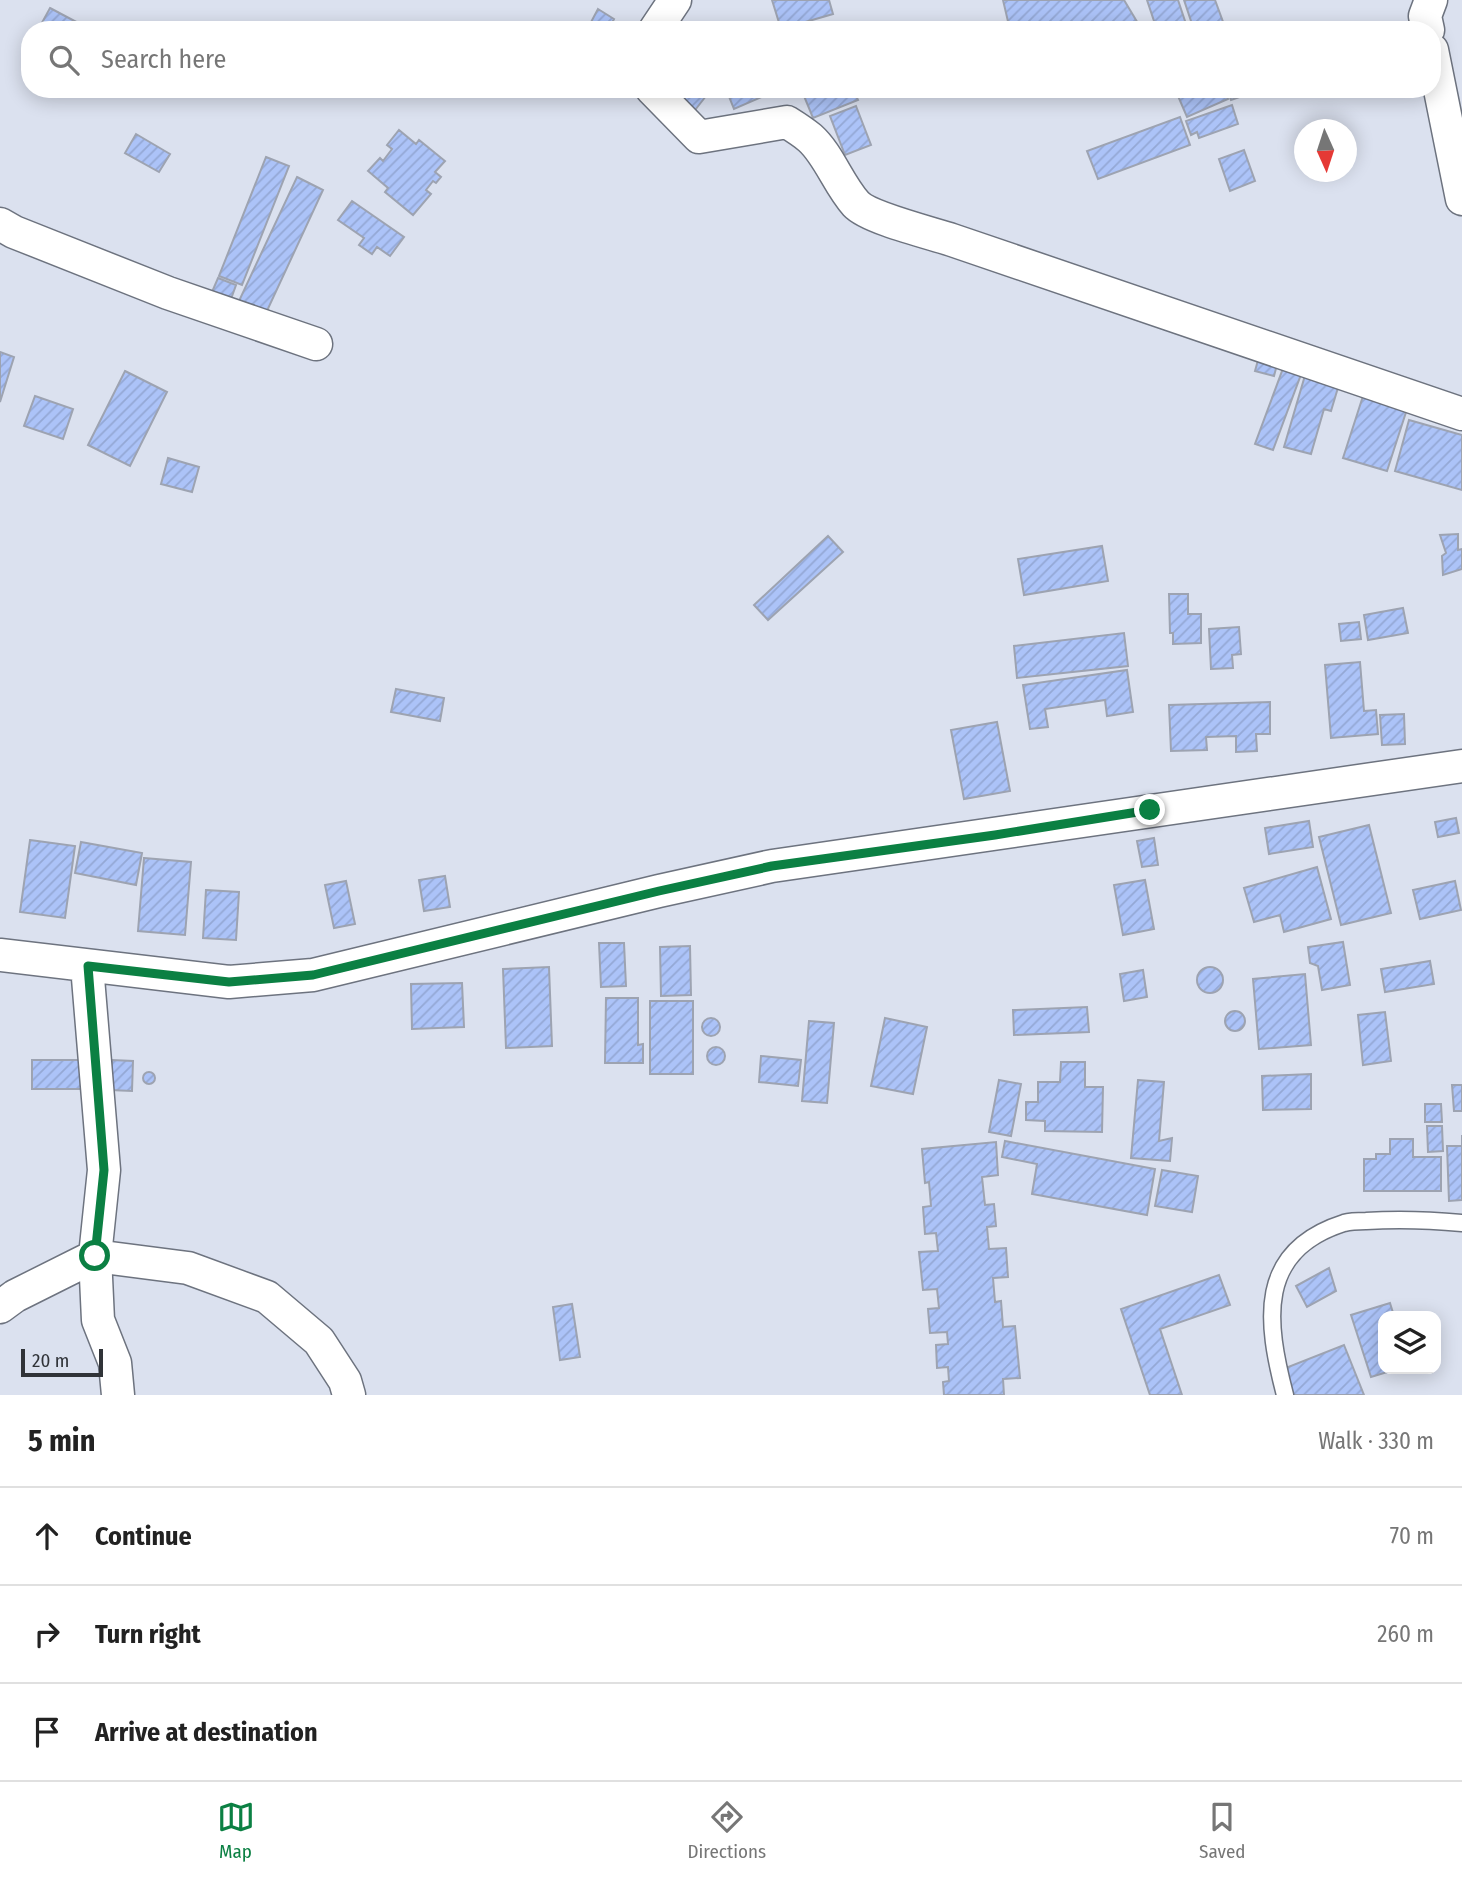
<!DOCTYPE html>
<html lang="en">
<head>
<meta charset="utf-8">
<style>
	body { margin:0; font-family:"Fira Sans Condensed",sans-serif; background:#f2f2f2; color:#222 }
	.controls { position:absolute; right:21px; bottom:21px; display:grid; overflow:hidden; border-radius:14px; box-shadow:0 4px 18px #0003 }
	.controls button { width:63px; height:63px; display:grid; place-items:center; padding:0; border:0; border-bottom:2px solid #e0e0e0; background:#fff; color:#222; font:35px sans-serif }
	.compass { position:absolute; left:1294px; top:119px; width:63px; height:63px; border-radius:50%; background:#fff; box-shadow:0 4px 18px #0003; rotate:177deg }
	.scale { position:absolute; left:21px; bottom:18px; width:82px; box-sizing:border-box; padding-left:7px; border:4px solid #303338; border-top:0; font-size:19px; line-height:24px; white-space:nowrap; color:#303338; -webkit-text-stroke:5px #dbe1ef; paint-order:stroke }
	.stop { position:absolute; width:21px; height:21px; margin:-16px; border:5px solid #0b8043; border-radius:50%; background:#fff }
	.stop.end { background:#0b8043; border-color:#fff; box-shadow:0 2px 7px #0008 }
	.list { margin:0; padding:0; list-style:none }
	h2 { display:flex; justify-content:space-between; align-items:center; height:91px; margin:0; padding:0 28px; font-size:30px }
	h2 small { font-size:23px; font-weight:400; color:#767676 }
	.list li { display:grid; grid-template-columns:46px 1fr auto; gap:21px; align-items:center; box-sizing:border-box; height:98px; padding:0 28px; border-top:2px solid #e0e0e0 }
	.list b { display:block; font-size:26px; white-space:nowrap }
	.list em { font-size:23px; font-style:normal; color:#767676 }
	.icon { flex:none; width:38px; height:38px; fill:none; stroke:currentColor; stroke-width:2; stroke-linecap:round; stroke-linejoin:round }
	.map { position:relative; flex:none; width:1462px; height:1395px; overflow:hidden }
	.search { position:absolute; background:#fff; box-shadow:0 4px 18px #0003; left:21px; right:21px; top:21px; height:77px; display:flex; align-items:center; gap:18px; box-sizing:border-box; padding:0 24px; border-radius:28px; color:#767676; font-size:26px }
	.sheet { height:385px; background:#fff }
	nav { display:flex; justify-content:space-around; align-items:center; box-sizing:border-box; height:98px; border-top:2px solid #e0e0e0; background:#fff; font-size:19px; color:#767676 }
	nav a { display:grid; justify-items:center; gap:4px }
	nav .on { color:#0b8043 }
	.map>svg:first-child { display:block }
	.building { fill:url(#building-hatch); stroke:#9da3b1; stroke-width:2 }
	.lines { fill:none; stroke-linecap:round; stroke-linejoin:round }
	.lane-casing { stroke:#6d737f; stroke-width:19 }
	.street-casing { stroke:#6d737f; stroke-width:35 }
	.lane { stroke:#fff; stroke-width:16 }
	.street { stroke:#fff; stroke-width:32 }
	.route { stroke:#0b8043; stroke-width:9 }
</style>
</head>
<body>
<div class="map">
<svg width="1462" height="1395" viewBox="0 0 1462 1395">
	<defs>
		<pattern id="building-hatch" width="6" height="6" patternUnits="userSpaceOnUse" patternTransform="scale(1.75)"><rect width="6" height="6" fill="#acc3f8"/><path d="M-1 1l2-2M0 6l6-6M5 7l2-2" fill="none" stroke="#94a8d5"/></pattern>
	</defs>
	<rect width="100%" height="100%" fill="#dbe1ef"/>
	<path class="building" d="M772 0H829L833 14 781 29Z
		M1003 0H1124L1142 30H1010Z
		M1147 0H1178L1188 30H1157Z
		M1184 0H1215L1226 30H1194Z
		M50 8 84 26 82 30H38Z
		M598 9 614 19 608 30H601L590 24Z
		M672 89H698L706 96 692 114Z
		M726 89H762L764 96 734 109Z
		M819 89H853L858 100 813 118 804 96Z
		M1175 89H1224L1228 99 1187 117Z
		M1227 89H1257V91L1231 100Z
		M1232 105 1238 124 1199 138 1197 132 1191 135 1186 121Z
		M856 106 871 145 845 155 830 116Z
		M1180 117 1190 145 1098 179 1087 151Z
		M399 130 416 144 419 140 445 161 435 172 441 177 436 183 433 181 426 190 431 194 413 215 385 192 388 188 368 171 380 158 383 161 392 149 387 145Z
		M136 134 170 154 159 172 125 153Z
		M1244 150 1255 181 1230 191 1219 159Z
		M266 157 289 166 242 285 219 276Z
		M297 177 323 190 266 313 239 301Z
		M352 201 404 237 390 256 377 247 372 254 359 245 364 238 338 220Z
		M218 278 236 285 231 299 212 292Z
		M0 352 14 357 0 402Z
		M1260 353 1279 357 1274 376 1255 371Z
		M1285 363 1303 369 1273 450 1255 444Z
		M125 371 167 392 130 466 88 445Z
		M1306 372 1340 381 1331 411 1324 409 1311 454 1284 447Z
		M1364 393 1408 406 1387 471 1343 458Z
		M35 396 73 409 63 439 24 426Z
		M1409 420 1462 435V490L1395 471Z
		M168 458 199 467 192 492 161 484Z
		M1458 534V550L1462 549V569L1443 575 1442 556 1446 553 1440 535Z
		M828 536 843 552 768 620 754 605Z
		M1102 546 1108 581 1024 595 1018 559Z
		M1169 594H1188V614H1201V643L1173 644V633H1170Z
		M1403 608 1408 633 1368 640 1364 615Z
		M1359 622 1361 639 1341 641 1339 624Z
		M1239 627 1241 654 1232 655 1233 668 1211 669 1209 629Z
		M1124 633 1128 666 1017 678 1014 646Z
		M1360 662 1364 711 1376 710 1378 734 1331 738 1325 665Z
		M1127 670 1133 712 1107 716 1105 700 1045 709 1048 727 1030 729 1023 685Z
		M396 689 444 698 440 721 391 712Z
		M1270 702V734H1256L1257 751 1236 752V736L1206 737 1207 750 1171 751 1169 705Z
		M1404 714 1405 744 1382 745 1380 715Z
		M997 722 1010 791 964 799 951 730Z
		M1456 818 1459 833 1438 837 1435 822Z
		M1309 821 1313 847 1269 854 1265 828Z
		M1369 825 1391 913 1341 925 1319 837Z
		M1154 838 1158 865 1142 867 1137 841Z
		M30 840 75 846 65 918 20 912Z
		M81 842 142 853 136 885 75 873Z
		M144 858 191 862 185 935 138 931Z
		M1317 867 1331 919 1284 932 1280 915 1254 922 1244 888Z
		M445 876 450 907 424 911 419 880Z
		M1145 880 1154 929 1123 935 1114 885Z
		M346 881 355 924 334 928 325 885Z
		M1455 881 1461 910 1420 919 1413 890Z
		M206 890 239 892 236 940 203 938Z
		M1343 942 1350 985 1322 990 1318 966 1310 963 1308 947Z
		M599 943H624L626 986 601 987Z
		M690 946 691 995 661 996 660 947Z
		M1430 961 1434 984 1385 992 1381 969Z
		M1197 980a13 13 0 1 1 26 0a13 13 0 1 1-26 0Z
		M549 967 552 1046 506 1048 503 969Z
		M1143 970 1147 997 1124 1001 1120 974Z
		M1305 974 1311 1045 1259 1049 1253 979Z
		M462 983 464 1027 412 1029 411 984Z
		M606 998H638V1045L643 1044V1063H605Z
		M650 1001H693V1074H650Z
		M1087 1007 1089 1032 1014 1035 1013 1010Z
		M1225 1021a10 10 0 1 1 20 0a10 10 0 1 1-20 0Z
		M1385 1012 1391 1061 1363 1065 1358 1015Z
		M702 1027a9 9 0 1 1 18 0a9 9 0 1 1-18 0Z
		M885 1018 927 1027 913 1094 871 1086Z
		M809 1021 834 1023 827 1103 802 1101Z
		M707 1056a9 9 0 1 1 18 0a9 9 0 1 1-18 0Z
		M761 1056 801 1060 798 1086 759 1082Z
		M32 1060H80L81 1089H32Z
		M112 1060 133 1061 132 1091 110 1090Z
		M1061 1062H1085V1087H1103L1102 1132 1045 1131V1121L1026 1120V1102H1038V1082H1060Z
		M143 1078a6 6 0 1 1 12 0a6 6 0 1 1-12 0Z
		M1311 1074V1109L1263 1110 1262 1076Z
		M999 1080 1021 1084 1011 1136 989 1132Z
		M1138 1080 1164 1082 1159 1141 1172 1138 1170 1161 1131 1158Z
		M1452 1085H1462V1111H1454Z
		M1425 1104H1441L1442 1122H1425Z
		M1427 1126H1442L1443 1151 1428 1152Z
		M1462 1135V1200L1449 1201 1447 1146H1462Z
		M1390 1139H1413V1157H1441V1191H1364V1159H1376V1154H1390Z
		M1005 1141 1155 1169 1147 1215 1032 1194 1037 1164 1002 1157Z
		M996 1142 998 1175 982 1177 985 1205 994 1204 996 1226 987 1227 989 1249 1006 1248 1008 1277 993 1278 995 1302 1001 1301 1003 1327 1015 1326 1020 1378 1003 1379 1004 1395H944L943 1382 949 1381 948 1367 937 1368 936 1345 948 1344 947 1332 930 1333 928 1309 939 1308 937 1289 923 1290 919 1252 938 1251 936 1233 925 1234 923 1207 931 1206 929 1182 925 1183 922 1149Z
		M1162 1170 1198 1176 1192 1212 1155 1206Z
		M1329 1268 1336 1291 1307 1307 1296 1286Z
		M1219 1275 1230 1305 1160 1329 1182 1395H1150L1121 1309Z
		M1390 1303 1394 1316H1383V1321L1379 1323 1383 1332V1369H1397L1371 1377 1351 1315Z
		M572 1304 580 1357 560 1360 553 1307Z
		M1344 1345 1364 1395H1293L1283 1369Z"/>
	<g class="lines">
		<defs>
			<path id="lane" d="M1285 1395C1266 1322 1256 1251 1344 1223 1351 1221 1359 1221 1366 1221 1397 1219 1430 1220 1462 1223"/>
			<path id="street" d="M655 30 675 0
				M1428 30 1425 16 1431 0
				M1432 50 1462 199
				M652 89 699 137 787 122C795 127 803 132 810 138 829 155 838 184 856 204 869 218 931 233 952 240L1462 414
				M0 224 14 232 168 293 316 344
				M0 955 229 982 313 975 659 891 772 866 1462 766
				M0 1307 15 1296 95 1256 104 1170 87 966
				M118 1395 115 1363 98 1320 95 1256 188 1268 267 1297 319 1341 345 1381 349 1395"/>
		</defs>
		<use href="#lane" class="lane-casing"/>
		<use href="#street" class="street-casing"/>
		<use href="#lane" class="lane"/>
		<use href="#street" class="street"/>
	</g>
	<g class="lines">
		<path class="route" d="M95 1256 104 1170 88 966 229 982 313 975 659 891 772 866 995 835 1150 810"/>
	</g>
</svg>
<div class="controls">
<button><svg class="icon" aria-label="layers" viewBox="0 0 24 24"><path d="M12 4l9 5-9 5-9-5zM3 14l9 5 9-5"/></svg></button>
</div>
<svg class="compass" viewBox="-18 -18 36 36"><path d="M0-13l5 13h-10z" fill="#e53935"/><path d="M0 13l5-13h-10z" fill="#767676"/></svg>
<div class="scale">20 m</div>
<div class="stop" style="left:95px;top:1256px"></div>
<div class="stop end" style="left:1150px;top:810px"></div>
<div class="search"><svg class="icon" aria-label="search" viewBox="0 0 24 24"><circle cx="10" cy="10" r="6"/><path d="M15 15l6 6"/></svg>Search here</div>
</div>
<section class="sheet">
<h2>5 min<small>Walk · 330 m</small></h2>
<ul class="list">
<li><svg class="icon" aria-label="ahead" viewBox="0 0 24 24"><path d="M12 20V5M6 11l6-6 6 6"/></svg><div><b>Continue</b></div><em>70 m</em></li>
<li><svg class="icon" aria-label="right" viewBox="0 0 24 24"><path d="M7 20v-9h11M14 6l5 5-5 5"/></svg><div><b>Turn right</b></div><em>260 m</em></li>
<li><svg class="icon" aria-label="arrive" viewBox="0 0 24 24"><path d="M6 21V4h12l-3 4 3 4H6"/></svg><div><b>Arrive at destination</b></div></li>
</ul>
</section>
<nav>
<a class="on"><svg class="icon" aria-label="map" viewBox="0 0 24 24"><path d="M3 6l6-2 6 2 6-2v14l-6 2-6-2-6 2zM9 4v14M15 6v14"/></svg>Map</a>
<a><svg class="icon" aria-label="directions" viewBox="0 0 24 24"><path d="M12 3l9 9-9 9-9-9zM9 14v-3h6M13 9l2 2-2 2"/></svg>Directions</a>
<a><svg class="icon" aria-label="saved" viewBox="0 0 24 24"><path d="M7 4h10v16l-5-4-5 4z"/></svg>Saved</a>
</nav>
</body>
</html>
